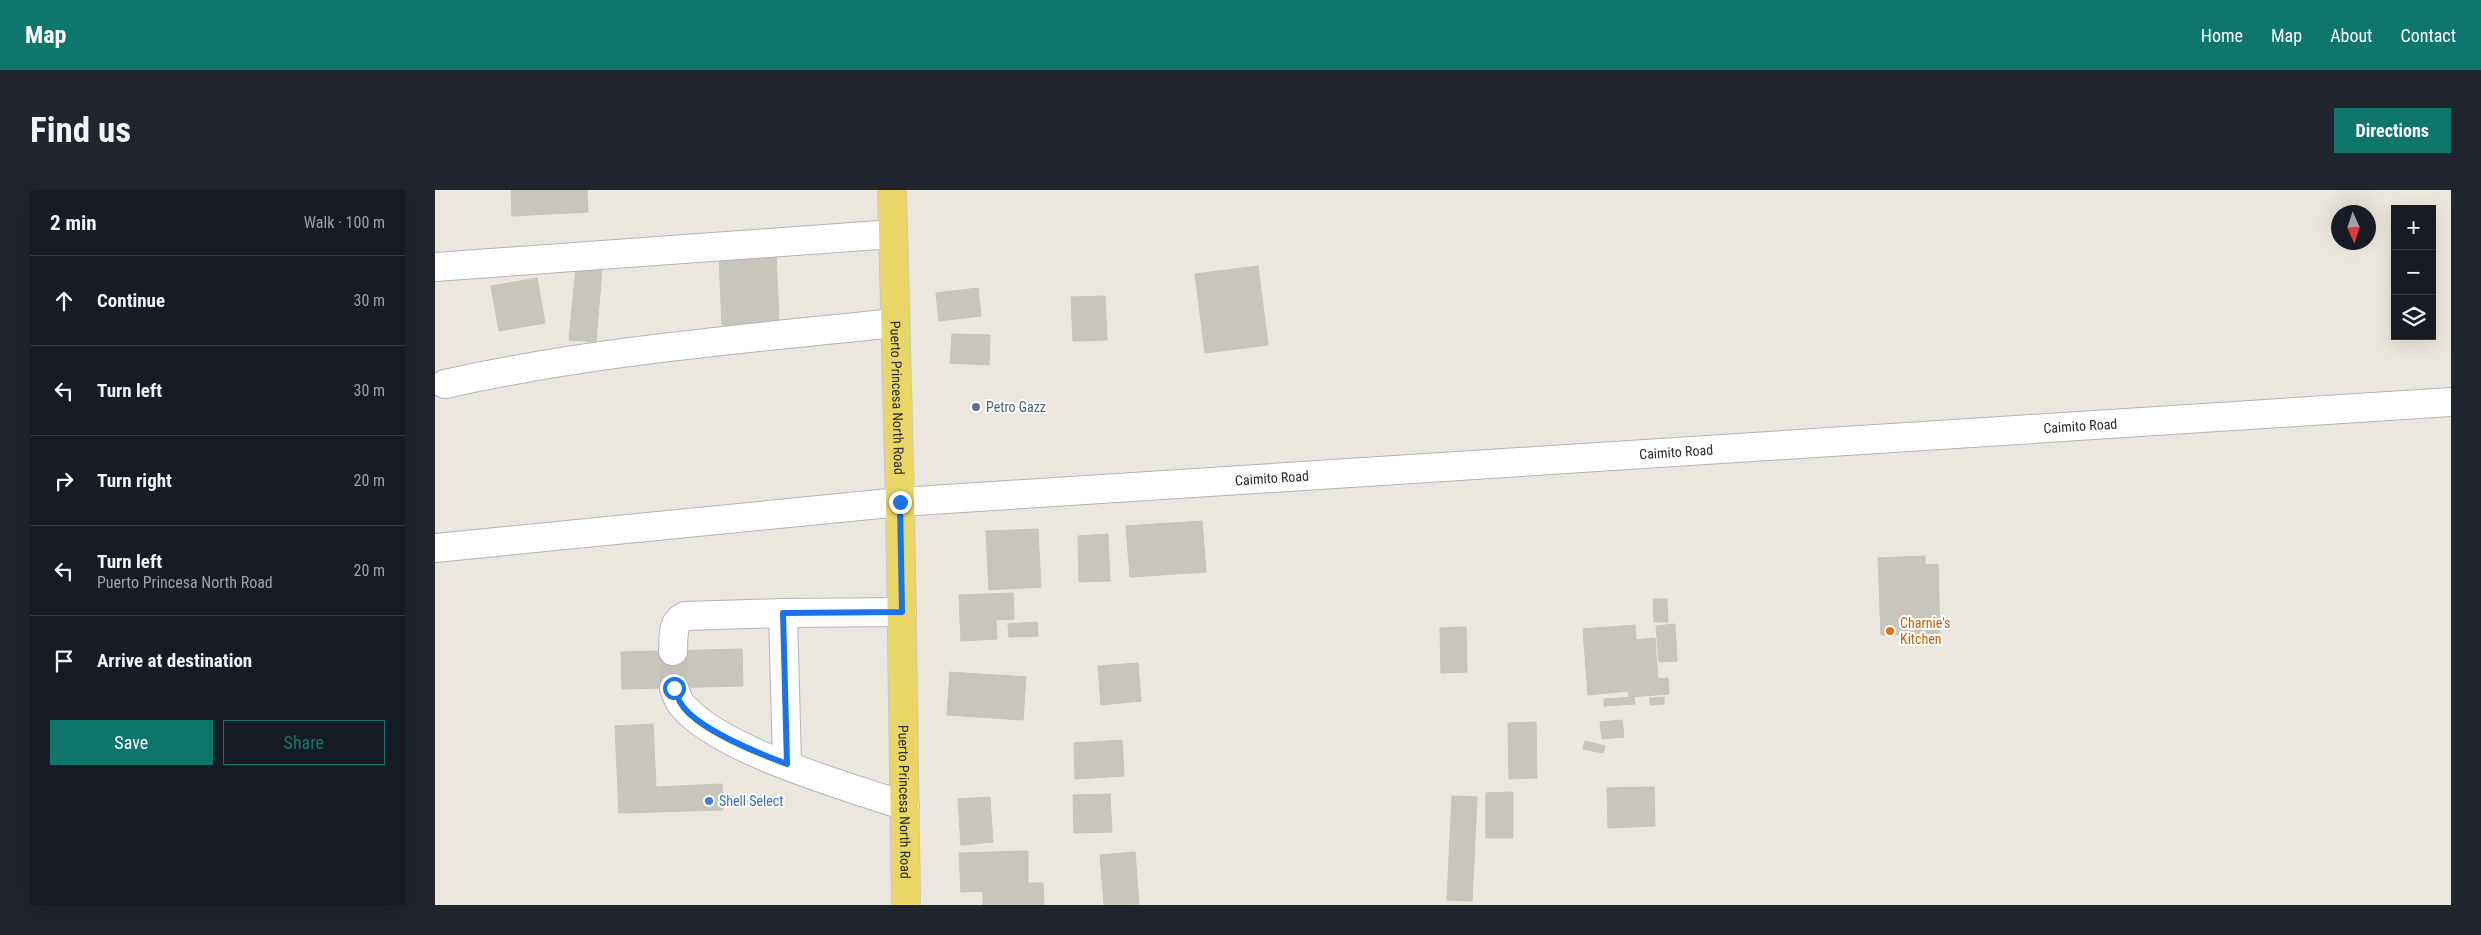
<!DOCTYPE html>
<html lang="en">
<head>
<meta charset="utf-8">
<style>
	body { margin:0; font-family:"Roboto Condensed",sans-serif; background:#20242c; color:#f1f3f6 }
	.controls { position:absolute; right:15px; top:15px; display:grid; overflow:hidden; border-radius:0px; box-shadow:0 5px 20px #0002 }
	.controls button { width:45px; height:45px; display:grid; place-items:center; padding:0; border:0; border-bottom:1px solid #363941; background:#171b24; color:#f1f3f6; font:25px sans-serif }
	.compass { position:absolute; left:1896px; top:15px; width:45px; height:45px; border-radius:50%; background:#171b24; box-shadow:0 5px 20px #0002; rotate:177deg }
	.stop { position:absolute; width:15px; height:15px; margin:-11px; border:4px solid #1a73e8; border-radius:50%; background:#fff }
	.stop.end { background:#1a73e8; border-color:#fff; box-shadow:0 1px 5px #0008 }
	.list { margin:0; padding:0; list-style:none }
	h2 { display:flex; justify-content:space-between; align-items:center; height:65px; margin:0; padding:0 20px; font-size:21px }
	h2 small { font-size:16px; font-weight:400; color:#9ea1a6 }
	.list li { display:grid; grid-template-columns:32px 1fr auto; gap:15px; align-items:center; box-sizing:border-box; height:90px; padding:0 20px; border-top:1px solid #363941 }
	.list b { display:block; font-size:19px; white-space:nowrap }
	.list p { margin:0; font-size:16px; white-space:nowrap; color:#9ea1a6 }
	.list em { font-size:16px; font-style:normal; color:#9ea1a6 }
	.actions { display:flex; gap:10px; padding:15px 20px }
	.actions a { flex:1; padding:11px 0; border:1px solid #0f766e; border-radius:0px; text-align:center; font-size:18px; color:#0f766e }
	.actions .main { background:#0f766e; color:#fff }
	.icon { flex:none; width:28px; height:28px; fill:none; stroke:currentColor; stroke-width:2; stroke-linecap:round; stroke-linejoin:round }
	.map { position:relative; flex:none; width:2016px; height:715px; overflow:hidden; border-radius:0px }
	header { display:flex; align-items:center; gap:30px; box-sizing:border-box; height:70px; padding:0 25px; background:#0f766e; color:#fff }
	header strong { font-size:24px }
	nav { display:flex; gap:28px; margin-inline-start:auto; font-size:18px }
	.intro { display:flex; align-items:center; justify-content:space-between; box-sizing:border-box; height:120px; padding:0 30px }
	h1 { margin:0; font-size:35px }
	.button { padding:12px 22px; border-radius:0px; background:#0f766e; color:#fff; font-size:18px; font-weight:700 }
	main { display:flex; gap:30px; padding:0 30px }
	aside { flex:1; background:#171b24; border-radius:0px; box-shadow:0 5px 20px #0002 }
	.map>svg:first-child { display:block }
	.building { fill:#c8c5bd; stroke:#c8c3b8 }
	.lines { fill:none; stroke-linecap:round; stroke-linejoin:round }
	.minor-tunnel { stroke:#c5c1ba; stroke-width:28; stroke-dasharray:28 14; stroke-linecap:butt }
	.minor-casing { stroke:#b1b3be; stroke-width:30 }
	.major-casing { stroke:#c8c8c8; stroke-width:30 }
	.minor { stroke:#fff; stroke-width:28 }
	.major { stroke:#ead665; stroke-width:28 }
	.route { stroke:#1a73e8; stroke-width:6 }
	.service-dot { fill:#5c6f8a; stroke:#fff; stroke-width:2 }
	.food-dot { fill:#e8710a; stroke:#fff; stroke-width:2 }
	.shop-dot { fill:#3f7fe0; stroke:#fff; stroke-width:2 }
	.labels { text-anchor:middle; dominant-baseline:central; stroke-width:4; stroke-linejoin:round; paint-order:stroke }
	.street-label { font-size:14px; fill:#2b2b2b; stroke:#fff }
	.service-label { font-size:14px; fill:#4e5e75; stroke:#fff; text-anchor:start }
	.food-label { font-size:14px; fill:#c56008; stroke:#fff; text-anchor:start }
	.shop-label { font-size:14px; fill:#366cbe; stroke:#fff; text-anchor:start }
</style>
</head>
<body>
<header>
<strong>Map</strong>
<nav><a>Home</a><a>Map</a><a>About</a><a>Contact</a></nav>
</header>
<div class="intro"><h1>Find us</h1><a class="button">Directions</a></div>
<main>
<aside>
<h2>2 min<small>Walk · 100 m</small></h2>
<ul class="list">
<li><svg class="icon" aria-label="ahead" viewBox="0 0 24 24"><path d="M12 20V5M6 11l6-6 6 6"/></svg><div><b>Continue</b></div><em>30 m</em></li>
<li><svg class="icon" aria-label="left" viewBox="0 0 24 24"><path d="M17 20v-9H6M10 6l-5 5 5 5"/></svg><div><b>Turn left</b></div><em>30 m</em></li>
<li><svg class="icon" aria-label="right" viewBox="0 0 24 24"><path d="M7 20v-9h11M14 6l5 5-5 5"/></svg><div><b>Turn right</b></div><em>20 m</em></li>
<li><svg class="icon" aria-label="left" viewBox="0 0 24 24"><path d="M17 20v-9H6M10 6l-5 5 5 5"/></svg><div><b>Turn left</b><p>Puerto Princesa North Road</p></div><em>20 m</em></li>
<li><svg class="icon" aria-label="arrive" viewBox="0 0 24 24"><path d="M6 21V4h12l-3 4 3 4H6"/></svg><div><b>Arrive at destination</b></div></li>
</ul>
<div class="actions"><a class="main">Save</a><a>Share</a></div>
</aside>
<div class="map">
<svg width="2016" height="715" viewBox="0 0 2016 715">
	<rect width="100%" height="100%" fill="#ece7de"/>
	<path class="building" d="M76 0H152L153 22 77 26Z
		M341 65 344 132 287 135 284 68Z
		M823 76 833 155 770 163 760 84Z
		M141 77 167 79 161 152 134 150Z
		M102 88 110 133 64 141 56 96Z
		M543 98 546 126 504 131 501 103Z
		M670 106 672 150 638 151 636 107Z
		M517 144 555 145 554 175 515 173Z
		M767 331 771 382 695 387 691 336Z
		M603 339 606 397 554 400 551 341Z
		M673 344 675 391 644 392 643 346Z
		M1490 366V375L1503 374 1505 443 1446 445 1443 368Z
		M578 403 579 429 561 430 562 449 526 451 524 405Z
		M1218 409H1232L1233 432H1219Z
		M602 432 603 446 574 447 573 434Z
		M1240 434 1242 471 1224 472 1221 436Z
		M1200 435 1201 450 1220 448 1223 489 1233 488 1234 504 1194 507 1193 501 1153 505 1148 439Z
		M1031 437 1032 482 1006 483 1005 438Z
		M307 459 308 496 187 499 186 462Z
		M703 473 706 511 666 515 663 476Z
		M515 482 591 487 588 530 512 525Z
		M1199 507 1200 514 1169 516V509Z
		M1229 507V514L1215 515V508Z
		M1187 530 1189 547 1167 549 1165 532Z
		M1101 532 1102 588 1074 589 1073 533Z
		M218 534 221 597 287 594 288 620 184 623 180 536Z
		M687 550 689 586 640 589 639 553Z
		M1150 551 1170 556 1168 563 1148 559Z
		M1219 597 1220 636 1173 638 1172 598Z
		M1078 602V648H1051V603Z
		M675 604 677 642 639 643 638 605Z
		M1017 606 1042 607 1037 711 1012 710Z
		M555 607 558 652 526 655 523 609Z
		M593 661V693H608L609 715H548V701L526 702 524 663Z
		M700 662 704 714 669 715 665 665Z"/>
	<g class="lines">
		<path class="minor-tunnel" d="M238 461 239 498"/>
		<defs>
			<g id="minor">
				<path d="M0 77 458 44"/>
				<path d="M10 194C158 161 309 149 459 133"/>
				<path id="s1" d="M0 358 465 312 2016 212"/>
				<path d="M348 423 352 574"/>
				<path d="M238 461C239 447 236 432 250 426L348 423 467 422"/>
				<path d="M239 498C241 503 243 511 247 515 285 561 411 596 470 616"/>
			</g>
			<g id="major">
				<path id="s2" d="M457 0 465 312 471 715"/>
			</g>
		</defs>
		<use href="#minor" class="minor-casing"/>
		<use href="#major" class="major-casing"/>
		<use href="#minor" class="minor"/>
		<use href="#major" class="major"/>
	</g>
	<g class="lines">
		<path class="route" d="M239 498C241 502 243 508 245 512 259 538 325 564 352 574L348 423 467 422 465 312"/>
	</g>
	<circle class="service-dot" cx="541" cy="217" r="5"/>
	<circle class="food-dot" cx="1455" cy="441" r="5"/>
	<circle class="shop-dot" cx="274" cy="611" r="5"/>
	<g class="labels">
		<g class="street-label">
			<text stroke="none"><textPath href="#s2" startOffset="208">Puerto Princesa North Road</textPath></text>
			<text stroke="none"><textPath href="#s1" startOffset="1650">Caimito Road</textPath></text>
			<text stroke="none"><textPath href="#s1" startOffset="1245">Caimito Road</textPath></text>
			<text stroke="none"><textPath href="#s1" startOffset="840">Caimito Road</textPath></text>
			<text stroke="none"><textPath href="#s2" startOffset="612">Puerto Princesa North Road</textPath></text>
		</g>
		<g class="service-label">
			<text x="551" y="217">Petro Gazz</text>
		</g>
		<g class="food-label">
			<text x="1465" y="433">Charnie's<tspan x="1465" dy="16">Kitchen</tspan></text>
		</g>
		<g class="shop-label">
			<text x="284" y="611">Shell Select</text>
		</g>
	</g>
</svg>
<div class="controls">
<button>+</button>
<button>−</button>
<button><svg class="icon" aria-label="layers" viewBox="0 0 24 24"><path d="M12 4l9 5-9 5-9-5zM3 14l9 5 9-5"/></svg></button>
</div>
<svg class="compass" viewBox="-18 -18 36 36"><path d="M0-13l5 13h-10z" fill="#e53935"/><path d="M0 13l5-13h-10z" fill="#9ea1a6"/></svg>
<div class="stop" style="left:239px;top:498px"></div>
<div class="stop end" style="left:465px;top:312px"></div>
</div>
</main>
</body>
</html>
